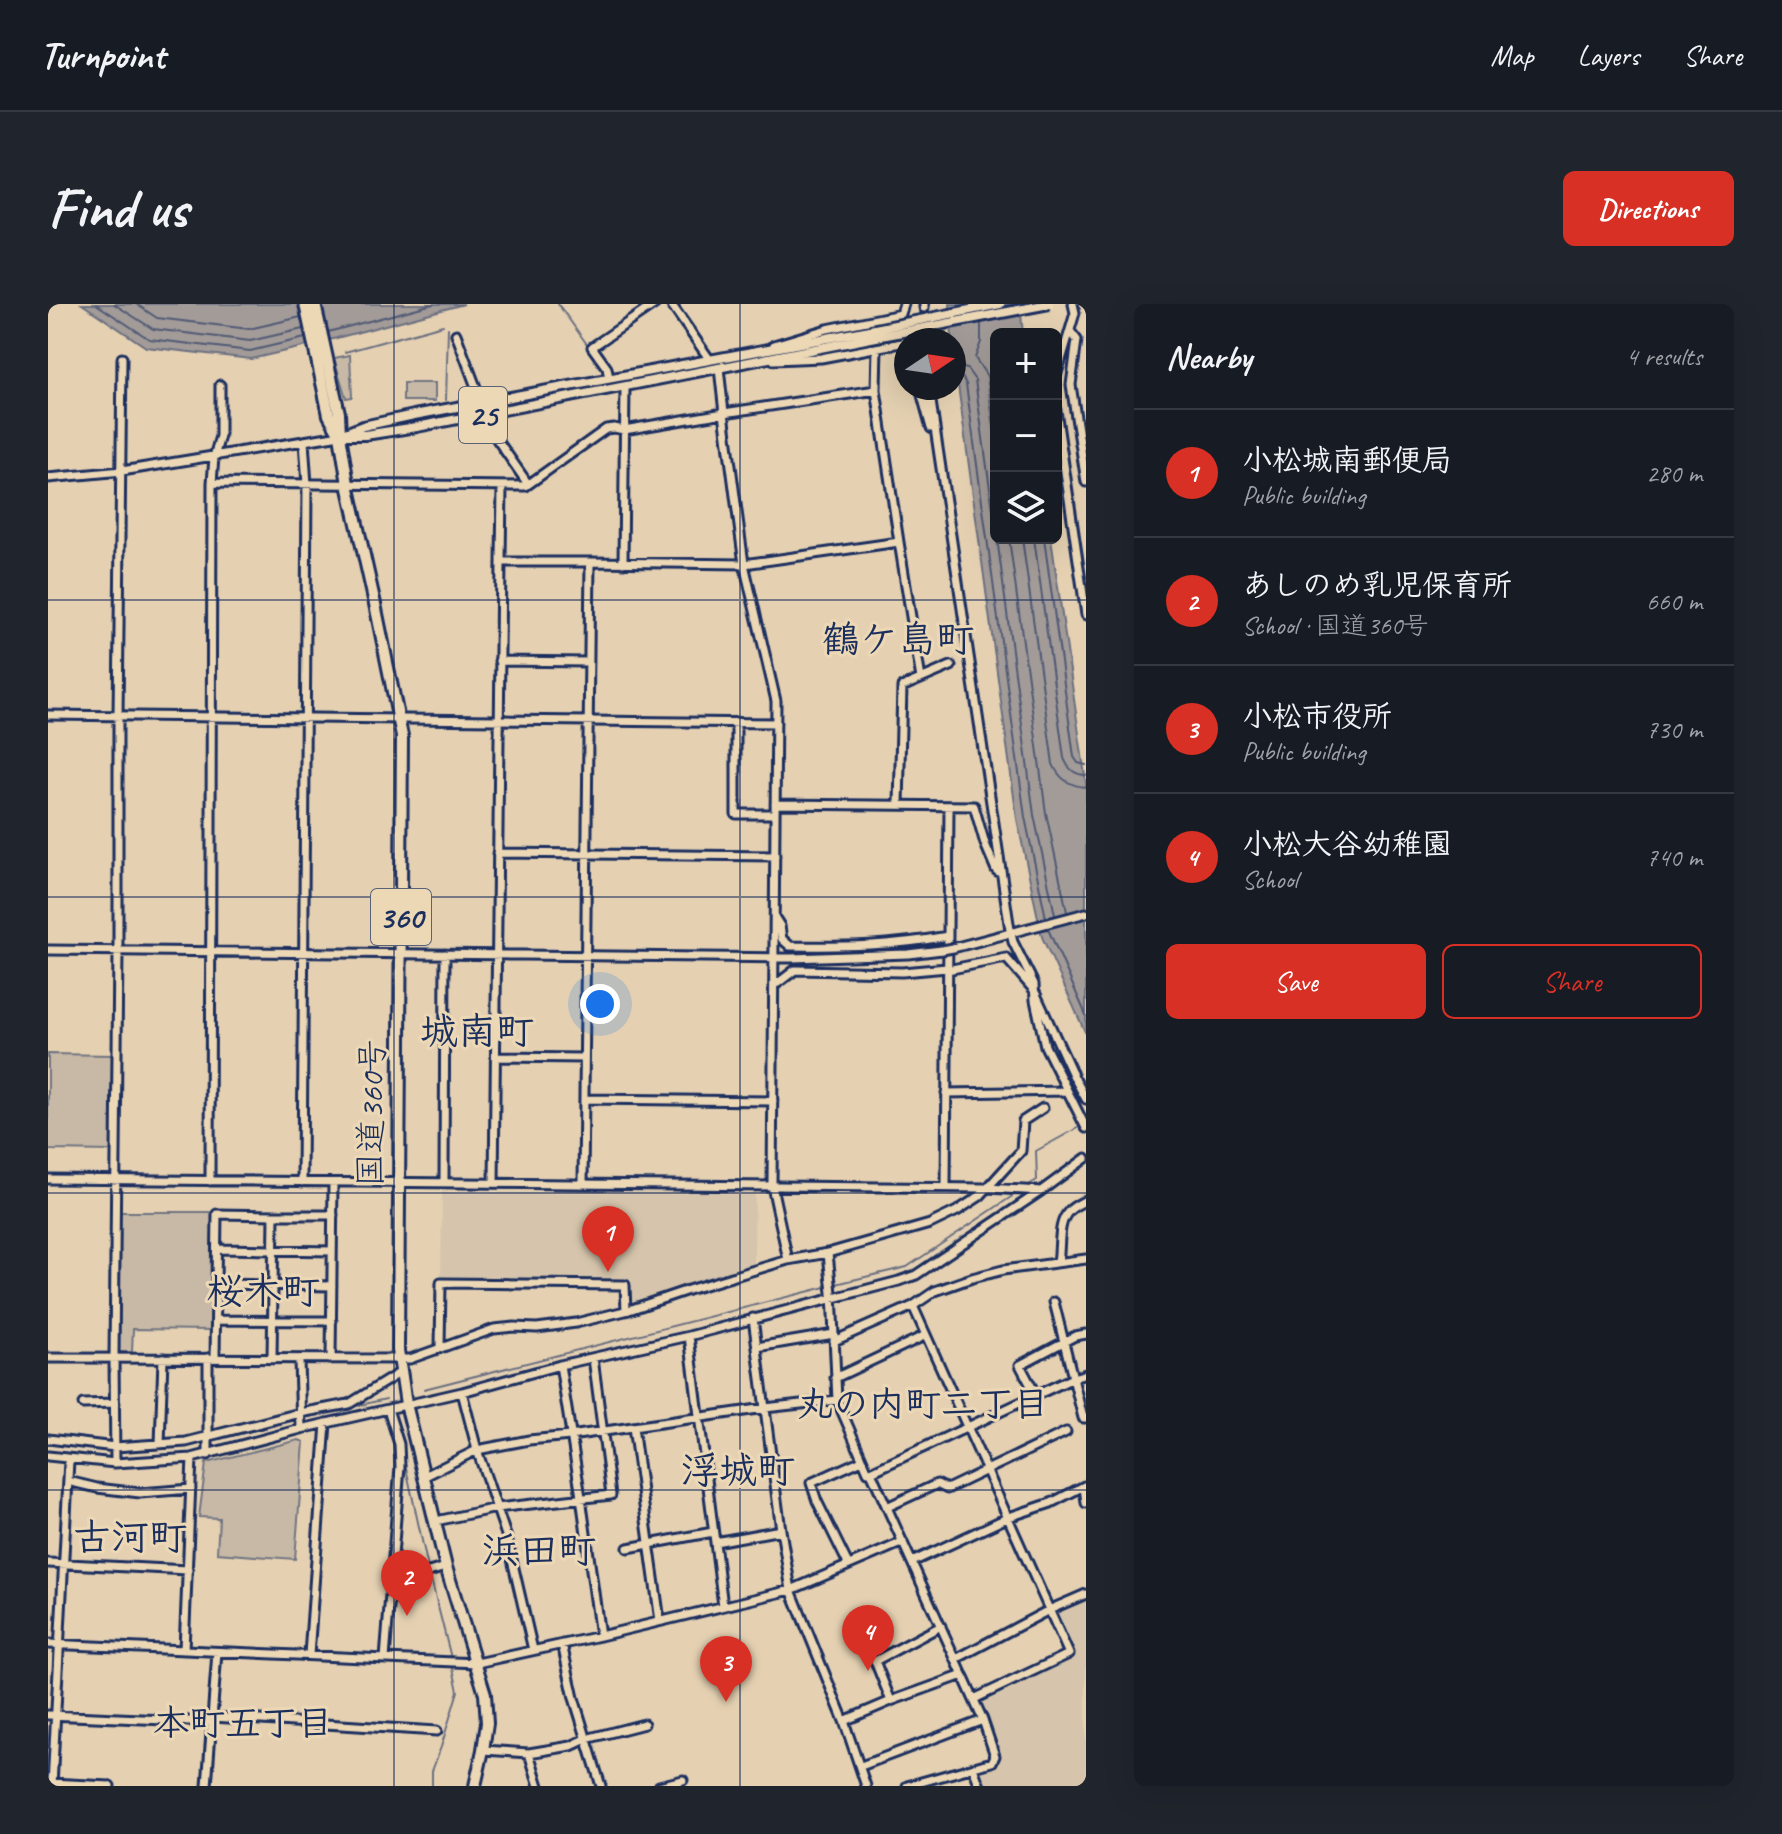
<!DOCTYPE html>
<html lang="en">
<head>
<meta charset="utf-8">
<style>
	body { margin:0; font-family:Caveat,"Klee One",sans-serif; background:#20242c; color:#f1f3f6 }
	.controls { position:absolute; right:24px; top:24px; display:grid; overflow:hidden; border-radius:12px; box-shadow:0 8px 32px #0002 }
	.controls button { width:72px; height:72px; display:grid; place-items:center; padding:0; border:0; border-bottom:2px solid #363941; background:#171b24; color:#f1f3f6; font:40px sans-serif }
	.compass { position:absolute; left:846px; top:24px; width:72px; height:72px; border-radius:50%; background:#171b24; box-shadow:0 8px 32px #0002; rotate:77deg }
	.you { position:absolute; left:552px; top:700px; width:28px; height:28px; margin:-20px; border:6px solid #fff; border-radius:50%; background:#1a73e8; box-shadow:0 0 0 12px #1a73e833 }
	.badge { display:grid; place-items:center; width:52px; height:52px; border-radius:50%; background:#d93025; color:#fff; font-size:26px; font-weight:700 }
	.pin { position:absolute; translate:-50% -66px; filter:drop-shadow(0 2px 4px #0008) }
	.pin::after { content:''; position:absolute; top:42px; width:28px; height:24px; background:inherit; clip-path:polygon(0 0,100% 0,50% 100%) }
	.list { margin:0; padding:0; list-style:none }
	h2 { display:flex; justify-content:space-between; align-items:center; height:104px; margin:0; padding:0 32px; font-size:34px }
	h2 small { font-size:26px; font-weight:400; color:#9ea1a6 }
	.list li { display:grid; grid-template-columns:52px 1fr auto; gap:24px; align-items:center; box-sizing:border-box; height:128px; padding:0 32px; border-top:2px solid #363941 }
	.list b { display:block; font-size:30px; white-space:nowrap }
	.list p { margin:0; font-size:26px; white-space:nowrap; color:#9ea1a6 }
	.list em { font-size:26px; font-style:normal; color:#9ea1a6 }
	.actions { display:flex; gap:16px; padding:24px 32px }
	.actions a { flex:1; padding:18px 0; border:2px solid #d93025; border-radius:12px; text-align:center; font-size:28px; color:#d93025 }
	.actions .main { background:#d93025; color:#fff }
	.icon { flex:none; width:44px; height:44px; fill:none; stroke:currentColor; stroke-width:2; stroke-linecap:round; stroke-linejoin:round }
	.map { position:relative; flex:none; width:1038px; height:1482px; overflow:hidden; border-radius:12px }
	header { display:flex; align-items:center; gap:48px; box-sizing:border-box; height:112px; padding:0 40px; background:#171b24; border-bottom:2px solid #363941 }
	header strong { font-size:38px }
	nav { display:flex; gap:44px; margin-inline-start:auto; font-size:28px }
	.intro { display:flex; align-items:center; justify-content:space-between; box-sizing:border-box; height:192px; padding:0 48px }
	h1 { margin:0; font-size:56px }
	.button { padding:20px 36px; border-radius:12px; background:#d93025; color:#fff; font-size:28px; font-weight:700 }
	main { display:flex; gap:48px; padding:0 48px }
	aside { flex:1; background:#171b24; border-radius:12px; box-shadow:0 8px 32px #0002 }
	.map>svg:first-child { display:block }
	.built { fill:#d6c5ac }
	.green { fill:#c7b9a6; stroke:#717482; stroke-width:2 }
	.water { fill:#a29b98; stroke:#6c7081; stroke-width:2 }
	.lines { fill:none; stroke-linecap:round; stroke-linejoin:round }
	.shore { stroke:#515a75; stroke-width:2 }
	.stream { stroke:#6c7081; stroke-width:2 }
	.minor-casing { stroke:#1b2f5e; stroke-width:13 }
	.major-casing { stroke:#1b2f5e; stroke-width:14 }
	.highway-casing { stroke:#1b2f5e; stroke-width:16 }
	.minor { stroke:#edd8b6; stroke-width:7 }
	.major { stroke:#edd8b6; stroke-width:8 }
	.highway { stroke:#edd8b6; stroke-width:10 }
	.minor-bridge-casing { stroke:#1b2f5e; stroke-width:13; stroke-linecap:butt }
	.major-bridge-casing { stroke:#1b2f5e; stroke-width:14; stroke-linecap:butt }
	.minor-bridge { stroke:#edd8b6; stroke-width:7 }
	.major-bridge { stroke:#edd8b6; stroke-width:8 }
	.grid { fill:none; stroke:#1b2f5e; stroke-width:2; stroke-opacity:0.55 }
	.labels { text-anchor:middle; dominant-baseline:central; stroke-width:6; stroke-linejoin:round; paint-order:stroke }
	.shield { fill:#edd8b6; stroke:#5a6278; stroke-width:2 }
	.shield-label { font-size:32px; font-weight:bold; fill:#1b2f5e }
	.street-label { font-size:34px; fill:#1b2f5e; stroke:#edd8b6 }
	.neighbourhood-label { font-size:36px; font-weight:bold; fill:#1b2f5e; stroke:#edd8b6 }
	.quarter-label { font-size:38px; font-weight:bold; fill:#1b2f5e; stroke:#edd8b6 }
</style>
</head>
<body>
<header>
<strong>Turnpoint</strong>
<nav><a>Map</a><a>Layers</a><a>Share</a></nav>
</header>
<div class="intro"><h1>Find us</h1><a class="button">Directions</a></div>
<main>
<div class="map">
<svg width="1038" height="1482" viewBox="0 0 1038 1482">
	<rect width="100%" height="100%" fill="#e5d1b2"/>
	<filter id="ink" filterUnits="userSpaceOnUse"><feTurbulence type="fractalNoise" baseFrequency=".0125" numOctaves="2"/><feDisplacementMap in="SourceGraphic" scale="16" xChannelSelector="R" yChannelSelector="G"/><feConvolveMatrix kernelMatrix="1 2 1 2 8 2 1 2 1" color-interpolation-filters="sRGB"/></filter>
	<g filter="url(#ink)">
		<path class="built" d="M394 888H707L706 960 585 1001 581 998V978L393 977Z
			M1038 1294V1482H935L931 1469 950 1462 951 1453 927 1401 1024 1355 1027 1351 1007 1308Z"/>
		<path class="green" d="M302 51 304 93 298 94 286 54Z
			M355 79H387V97H355Z
			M0 750 66 751 65 847 0 846Z
			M70 908H166L164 1026 85 1025 84 1048H70Z
			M251 1136 256 1138 247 1255 169 1249 171 1214 151 1213 158 1159Z"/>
		<path class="water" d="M34 0H416L255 43 203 55 98 43Z
			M902 0H972L975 30H948V234H1003L1038 479V730L994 633 969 515 906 52V36H904Z"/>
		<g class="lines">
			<path class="shore" d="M48 0 101 35 202 47 257 34
				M66 0 105 25 202 37 255 25
				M88 0 109 14 201 25 253 13
				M933 19V38L927 54 939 72 948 138
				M280 28 385 0
				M906 61 919 65 927 76 948 228
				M906 72 914 73 918 80 977 513 998 614
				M949 234 986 511 1007 611
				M961 234 998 509 1019 608
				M974 234 1005 460C1011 475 1022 482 1038 483
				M986 234 1016 454C1020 465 1027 471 1038 471
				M996 234 1026 453 1030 459 1038 461
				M1000 625 1038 711"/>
			<path class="stream" d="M510 0 541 43
				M297 48 395 21
				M398 96 400 24
				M977 883 989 876 988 847 1033 822
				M788 980 859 963 969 889
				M376 1085 782 982
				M256 1114 338 1095
				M164 1137 248 1116
				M1 1139 15 1142 64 1146
				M71 1147 104 1146 156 1139
				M355 1150 380 1264
				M382 1271 403 1354
				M384 1482V1467L393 1443 410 1387 404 1360"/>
			<defs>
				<path id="minor" d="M623 0 662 56
					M876 0V4
					M1022 27 1029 36 1023 81 1038 178
					M408 30 446 131 480 180
					M877 35V36
					M726 41 779 25 853 10 856 0
					M829 43 828 86 851 238
					M726 56 773 54 858 38
					M671 64 676 109 828 86
					M1008 73 1027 9 1025 0
					M561 74 559 64 544 43 607 0
					M872 84 883 124
					M881 84 962 626 965 638 986 680 987 696 997 742 1038 824
					M1008 106 1038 311
					M0 174 74 167 292 131
					M164 179 478 182 558 125 566 124 576 126 676 109 696 260 728 397 724 882 740 956
					M453 258 454 182
					M575 259 577 83
					M451 357 541 358
					M0 411 728 419
					M688 418V510H727
					M727 500 926 502 937 540 948 566 951 568
					M851 501 854 383 903 362
					M449 549 727 552
					M727 614 732 622 734 635 742 642C798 643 845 642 900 632
					M905 644 1038 609
					M0 646 744 654 860 650 894 646
					M899 666 958 654 986 686 1026 773 1038 795
					M726 680 730 679 747 666 854 668 899 664
					M448 753 536 754
					M898 789 1019 787
					M536 795 725 797
					M0 875 939 884 993 887
					M162 877C161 644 165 412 164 179L166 153 172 132V81
					M254 878 259 181 256 137
					M396 879 397 650
					M446 879 453 258H542
					M535 880 542 258 696 260 851 238 873 375
					M898 883 901 502
					M226 911H285
					M169 945 284 947
					M780 949 784 989 789 1096 820 1168H823L935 1416 947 1452 944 1458 859 1482
					M1010 958C1013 942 1009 919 1021 907 1025 902 1033 899 1038 896
					M169 980 284 982
					M1006 998 1035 1114H1038
					M865 1002 1021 1350 926 1395
					M705 1014 733 1226 743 1286 796 1417 818 1482
					M168 1016 284 1017
					M641 1032 675 1302
					M786 1037 865 1002 887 987 924 974 955 966 1038 955
					M709 1043 786 1030
					M392 1044 393 979 577 981 578 1007
					M0 1054 362 1055 446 1025 466 1023 489 1024 528 1019 581 1006 640 986 740 956 780 949 882 920 909 907 932 892 973 847 975 817 995 804
					M160 1054V1151
					M167 1054 169 910 226 911 224 1055
					M283 1055 285 879
					M251 1056 253 1125
					M512 1061 533 1193 552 1332
					M787 1074 878 1031
					M414 1088 429 1146 459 1234 485 1346
					M988 1091 972 1061 1027 1032 1038 1030
					M35 1100 67 1099
					M585 1123 612 1317
					M0 1135 67 1143 138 1138 252 1109 301 1100 353 1068
					M112 1140 115 1054
					M0 1152 67 1159 144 1154 253 1125 414 1088 512 1061 641 1032 851 977 868 971 993 887 1038 854
					M67 1159 66 1054 70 647V412L74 54
					M823 1168 1025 1074 1038 1070
					M377 1172 429 1146 481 1136 522 1132 717 1104 789 1096
					M20 1177 49 1184 92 1189 143 1185
					M839 1203 889 1180 899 1185 1018 1128
					M388 1217 449 1204 563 1191 545 1054
					M667 1238 733 1226
					M580 1244 665 1228
					M864 1258 961 1213 1003 1199 1036 1182 1038 1199
					M0 1259 140 1266
					M800 1260 769 1197 763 1179 814 1156
					M344 1265 377 1269 398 1263
					M0 1340 429 1359 552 1332 743 1286 855 1238
					M514 1340 526 1394 553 1482
					M136 1346 144 1154
					M261 1351 278 1119
					M337 1355 352 1162 351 1140 340 1105
					M908 1355 1001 1306 1038 1290
					M843 1397 827 1357 893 1322
					M0 1411 164 1418
					M164 1413 389 1427
					M796 1417 843 1397 915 1371
					M435 1446 481 1449 523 1442 538 1435 596 1420
					M481 1449 491 1482
					M813 1462 935 1416
					M925 1464 932 1482
					M2 1479 62 1482
					M4 1482 21 1156
					M159 1482 169 1348
					M611 1482 635 1476"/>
				<path id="major" d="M292 131 315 122 366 111 822 26
					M296 131H317L369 123 823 34"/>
				<path id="highway" d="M257 0 281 111 291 129
					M267 0 291 109 292 131 300 180 327 300 354 432 350 1046 358 1100 398 1263 437 1390 439 1419 435 1446 427 1482"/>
			</defs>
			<use href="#minor" class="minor-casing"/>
			<use href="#major" class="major-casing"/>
			<use href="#highway" class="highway-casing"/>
			<use href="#minor" class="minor"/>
			<use href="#major" class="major"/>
			<use href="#highway" class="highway"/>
			<defs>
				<path id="minor-bridge" d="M894 646 905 644"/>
				<path id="major-bridge" d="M822 26 952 0
					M823 34 1001 0"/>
			</defs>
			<use href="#minor-bridge" class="minor-bridge-casing"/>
			<use href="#major-bridge" class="major-bridge-casing"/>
			<use href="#minor-bridge" class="minor-bridge"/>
			<use href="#major-bridge" class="major-bridge"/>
		</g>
	</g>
	<path class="grid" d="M346 0V1482M692 0V1482M0 296H1038M0 593H1038M0 889H1038M0 1186H1038"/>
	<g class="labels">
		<g class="shield">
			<rect x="411" y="83" width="48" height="56" rx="6"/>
			<rect x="323" y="585" width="60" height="56" rx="6"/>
		</g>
		<g class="shield-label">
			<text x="435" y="111">25</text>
			<text x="353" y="613">360</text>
		</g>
		<g class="street-label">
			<text transform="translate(323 809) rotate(-89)">国道360号</text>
		</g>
		<g class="neighbourhood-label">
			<text x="875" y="1100">丸の内町二丁目</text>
			<text x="195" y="1419">本町五丁目</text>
		</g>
		<g class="quarter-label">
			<text x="850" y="335">鶴ケ島町</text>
			<text x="429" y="727">城南町</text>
			<text x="215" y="987">桜木町</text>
			<text x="690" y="1166">浮城町</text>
			<text x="82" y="1233">古河町</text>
			<text x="491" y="1246">浜田町</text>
		</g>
	</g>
</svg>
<div class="controls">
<button>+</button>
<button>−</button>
<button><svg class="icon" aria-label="layers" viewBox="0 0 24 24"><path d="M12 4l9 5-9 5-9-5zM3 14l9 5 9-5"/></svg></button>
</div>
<svg class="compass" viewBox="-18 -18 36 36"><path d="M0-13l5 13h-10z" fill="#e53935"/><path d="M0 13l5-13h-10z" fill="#9ea1a6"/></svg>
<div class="you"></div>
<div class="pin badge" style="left:560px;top:968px">1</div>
<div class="pin badge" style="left:359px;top:1312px">2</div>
<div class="pin badge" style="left:678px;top:1398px">3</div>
<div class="pin badge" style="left:820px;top:1367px">4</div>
</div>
<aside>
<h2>Nearby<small>4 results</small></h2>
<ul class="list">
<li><span class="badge">1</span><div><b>小松城南郵便局</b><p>Public building</p></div><em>280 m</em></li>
<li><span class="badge">2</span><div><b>あしのめ乳児保育所</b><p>School · 国道360号</p></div><em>660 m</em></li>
<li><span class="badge">3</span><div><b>小松市役所</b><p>Public building</p></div><em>730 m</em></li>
<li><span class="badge">4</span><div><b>小松大谷幼稚園</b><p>School</p></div><em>740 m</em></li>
</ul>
<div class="actions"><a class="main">Save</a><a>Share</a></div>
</aside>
</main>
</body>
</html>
